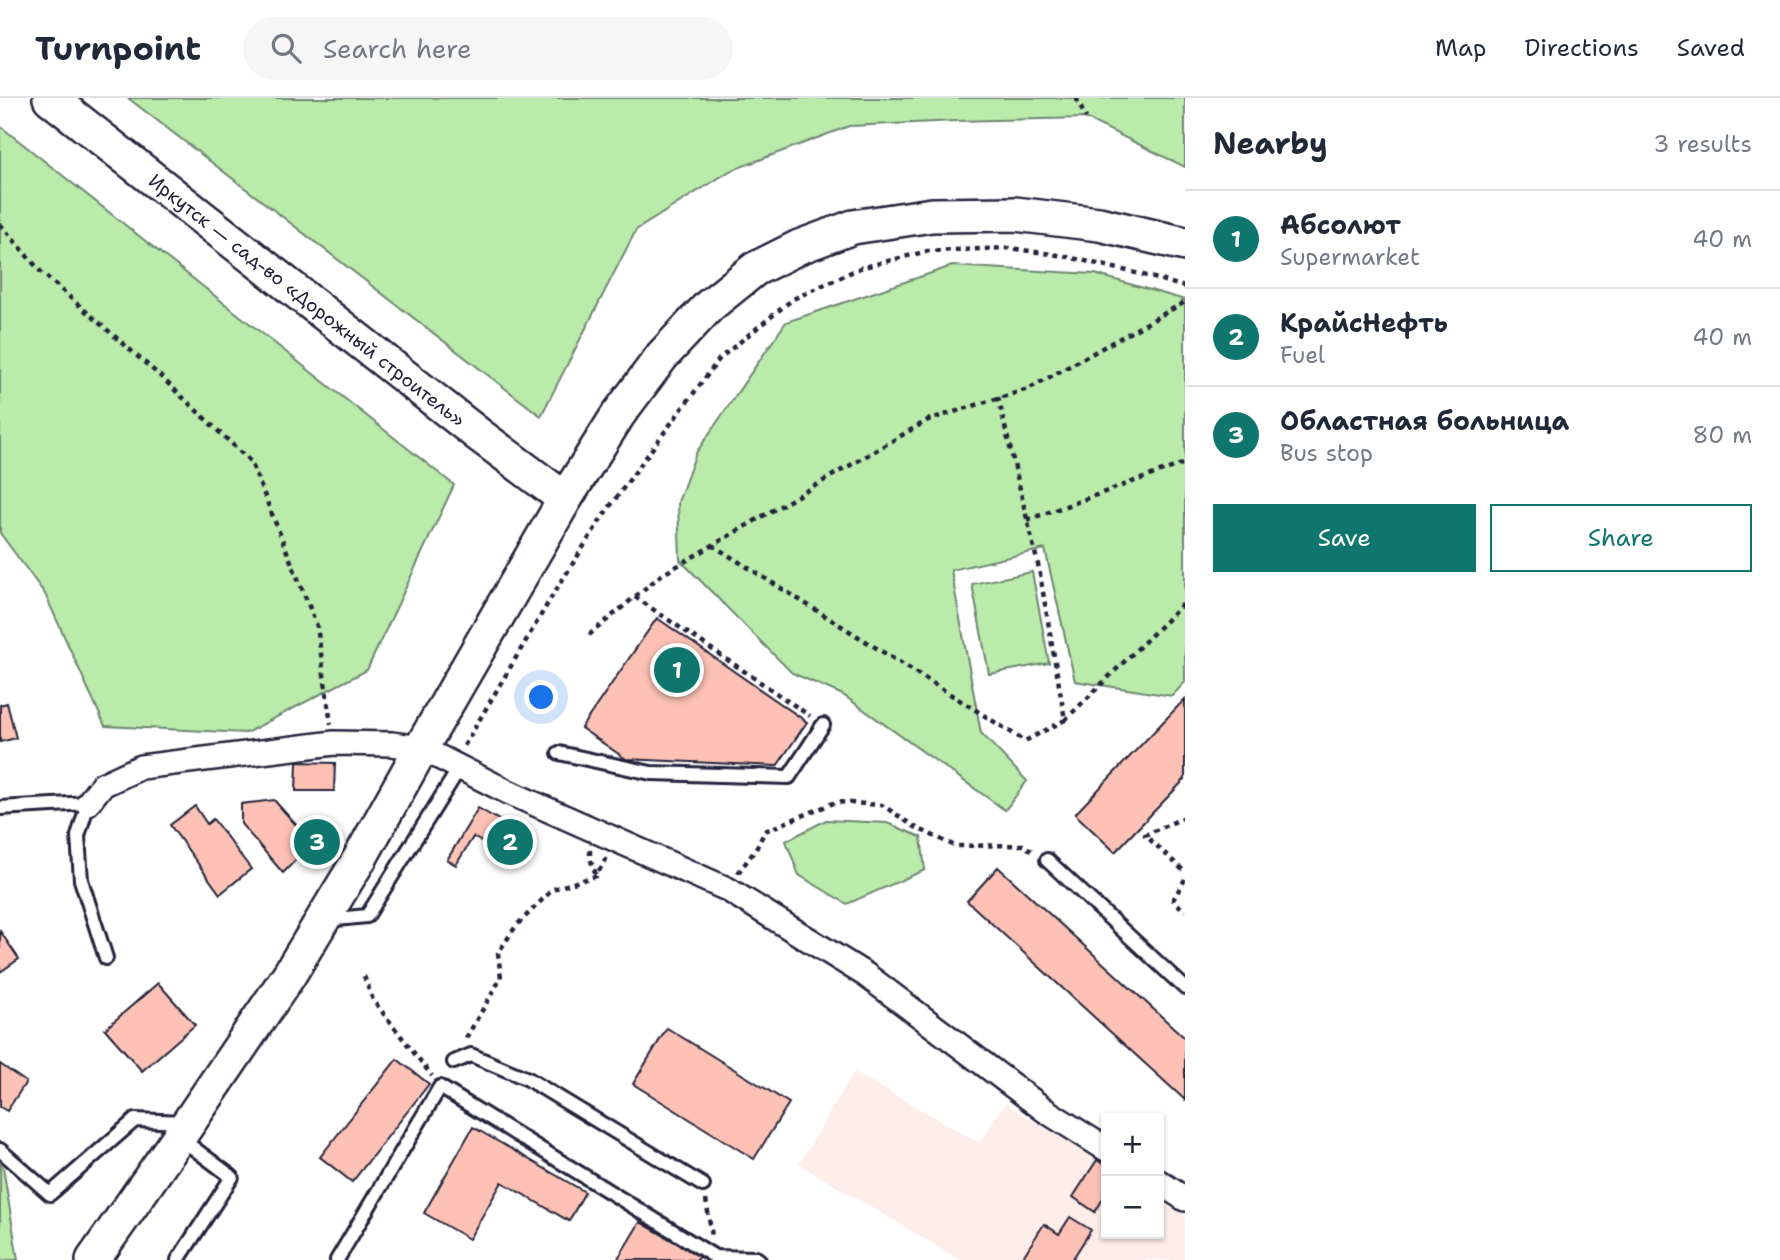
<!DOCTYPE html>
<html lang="en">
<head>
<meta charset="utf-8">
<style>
	body { margin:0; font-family:"Shantell Sans",sans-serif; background:#f6f6f7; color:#1f2937 }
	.controls { position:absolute; right:21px; bottom:21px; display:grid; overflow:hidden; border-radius:0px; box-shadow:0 2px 5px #0004 }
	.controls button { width:63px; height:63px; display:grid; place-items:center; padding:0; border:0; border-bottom:2px solid #e0e1e3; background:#fff; color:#1f2937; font:35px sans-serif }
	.you { position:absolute; left:542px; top:600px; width:24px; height:24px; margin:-18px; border:5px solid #fff; border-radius:50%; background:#1a73e8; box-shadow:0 0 0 10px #1a73e833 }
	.badge { display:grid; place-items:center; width:46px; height:46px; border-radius:50%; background:#0f766e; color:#fff; font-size:23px; font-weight:700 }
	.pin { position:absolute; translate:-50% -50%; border:4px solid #fff; box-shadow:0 2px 7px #0006 }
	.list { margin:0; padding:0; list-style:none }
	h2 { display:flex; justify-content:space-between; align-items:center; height:91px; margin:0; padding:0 28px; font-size:30px }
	h2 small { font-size:23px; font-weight:400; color:#747a83 }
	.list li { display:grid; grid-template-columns:46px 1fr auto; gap:21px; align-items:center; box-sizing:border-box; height:98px; padding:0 28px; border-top:2px solid #e0e1e3 }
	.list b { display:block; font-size:26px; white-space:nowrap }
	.list p { margin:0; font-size:23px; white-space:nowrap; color:#747a83 }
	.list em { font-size:23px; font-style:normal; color:#747a83 }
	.actions { display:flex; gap:14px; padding:21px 28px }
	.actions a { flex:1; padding:16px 0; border:2px solid #0f766e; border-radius:0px; text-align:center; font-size:24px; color:#0f766e }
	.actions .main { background:#0f766e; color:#fff }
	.icon { flex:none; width:38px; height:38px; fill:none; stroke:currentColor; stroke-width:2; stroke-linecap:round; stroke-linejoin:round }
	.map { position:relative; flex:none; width:1185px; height:1162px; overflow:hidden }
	header { display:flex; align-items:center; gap:42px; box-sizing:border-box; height:98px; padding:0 35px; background:#fff; border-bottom:2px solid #e0e1e3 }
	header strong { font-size:33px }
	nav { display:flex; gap:38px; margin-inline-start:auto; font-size:24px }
	.search { width:490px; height:63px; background:#f6f6f7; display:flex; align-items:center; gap:18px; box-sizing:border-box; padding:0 24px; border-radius:38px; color:#747a83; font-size:26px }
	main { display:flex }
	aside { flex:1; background:#fff }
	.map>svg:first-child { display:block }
	.built { fill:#feede9 }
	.green { fill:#baebaa; stroke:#6e8672; stroke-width:2 }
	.building { fill:#fdc2b5; stroke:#22223b; stroke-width:2 }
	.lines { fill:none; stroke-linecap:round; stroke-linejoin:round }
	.lane-casing { stroke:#22223b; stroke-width:18 }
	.street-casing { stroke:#22223b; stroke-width:28 }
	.secondary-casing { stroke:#22223b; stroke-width:38 }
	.path { stroke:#22223b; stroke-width:4.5; stroke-dasharray:5 5; stroke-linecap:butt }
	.lane { stroke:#fff; stroke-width:12 }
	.street { stroke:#fff; stroke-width:23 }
	.secondary { stroke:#fff; stroke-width:33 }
	.labels { text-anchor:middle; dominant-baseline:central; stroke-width:6; stroke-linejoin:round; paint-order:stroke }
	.street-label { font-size:19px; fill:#22223b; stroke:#fff }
</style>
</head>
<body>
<header>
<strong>Turnpoint</strong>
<div class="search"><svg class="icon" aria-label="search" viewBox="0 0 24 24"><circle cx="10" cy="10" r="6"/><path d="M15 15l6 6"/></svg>Search here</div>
<nav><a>Map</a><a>Directions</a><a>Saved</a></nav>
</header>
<main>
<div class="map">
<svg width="1185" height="1162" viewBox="0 0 1185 1162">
	<rect width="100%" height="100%" fill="#fff"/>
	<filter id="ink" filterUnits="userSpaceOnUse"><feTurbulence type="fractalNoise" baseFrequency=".0143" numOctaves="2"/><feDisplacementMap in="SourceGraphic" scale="14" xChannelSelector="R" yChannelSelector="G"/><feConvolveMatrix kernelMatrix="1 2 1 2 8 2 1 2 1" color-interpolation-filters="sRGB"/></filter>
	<g filter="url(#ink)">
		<path class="built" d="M854 974 980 1045 1005 1005 1106 1068V1136H1159V1102L1185 1118V1162H960L799 1066Z"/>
		<path class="green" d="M128 0H1185V69L1085 20 956 23 849 28 730 73 636 132 541 318Z
			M0 28 454 387 367 572 246 635 105 628 45 496 0 435Z
			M952 168 1095 176 1185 202V584L1172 598 1075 583 1045 451 951 472 981 635 1027 683 1005 712 843 597 792 575 680 462 678 404 696 355 786 224Z
			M1032 474 1049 565 989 576 972 486Z
			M826 722 887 725 921 739 925 772 847 806 799 777 786 743Z
			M0 1066 3 1069 18 1162H0Z"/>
		<path class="building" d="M657 520 807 624 777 668 626 661 581 630Z
			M1185 601V681L1115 754 1075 716Z
			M7 605 16 640 0 644V607Z
			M297 664 335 665 334 693H296Z
			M274 702 312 745 283 775 241 726V706Z
			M195 708 207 726 213 721 251 771 220 796 170 727Z
			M478 710 504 725 491 749 473 739 456 767 447 762Z
			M504 725 531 739 506 767 487 756Z
			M998 769 1185 940V1002L967 803Z
			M0 833 19 861 0 874Z
			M158 885 195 927 142 973 105 931Z
			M667 930 789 1005 754 1061 633 986Z
			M397 961 429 986 352 1084 320 1059Z
			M0 966 26 984 7 1013 0 1009Z
			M473 1029 585 1094 569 1123 502 1084 469 1141 424 1115Z
			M1097 1062 1106 1068V1096L1095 1114 1073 1099Z
			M1070 1119 1091 1132 1072 1162H1021L1044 1126 1059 1136Z
			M640 1124 699 1158 697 1162H617Z"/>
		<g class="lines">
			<defs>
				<path id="lane" d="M559 655 651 675 789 679 823 627
					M0 710 88 705 78 738 81 782 106 860
					M1047 762 1185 890
					M326 822 367 818 460 669
					M454 964 471 957 528 981 703 1087
					M0 1052 50 1096 135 1022 185 1024
					M178 1162 232 1079 180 1040
					M337 1162 440 989 715 1159 756 1160 759 1162"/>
				<path id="street" d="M88 705 102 687 141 669 334 645 392 646 421 650 508 694 727 791 866 877 1046 1013 1106 1051
					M1159 1084 1185 1101"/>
				<g id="secondary">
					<path id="s1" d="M50 0 479 337 565 401"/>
					<path d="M93 1162 179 1039 289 877 360 760 428 638 565 401 618 317 662 258 709 208 755 171 799 149 853 129 932 117 1015 116 1099 126 1185 146"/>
				</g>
			</defs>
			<use href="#lane" class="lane-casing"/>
			<use href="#street" class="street-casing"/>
			<use href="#secondary" class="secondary-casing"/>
			<path class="path" d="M1076 0 1086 20
				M0 126 41 174 159 277 251 364 317 528 331 626
				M998 299 1039 471 1065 622 1185 504
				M1027 422 1185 365
				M712 447 1025 643 1065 622
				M635 499 810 618
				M589 537 660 478 928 322 1028 291 1185 204
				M464 648 551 500 603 418 657 344 720 260 793 201 860 170 928 153 1010 150 1064 158 1140 176 1185 189
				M1185 719 1145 737 1185 774
				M590 752V760L596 777
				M738 775 756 751 765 733 836 704 882 707 915 729 955 748 1023 747 1034 754
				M1185 781 1173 802 1185 813
				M364 878 373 902 432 978
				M466 940 501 880 498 855 516 828 553 791 596 778 607 759
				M706 1102 712 1138"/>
			<use href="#lane" class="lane"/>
			<use href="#street" class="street"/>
			<use href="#secondary" class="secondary"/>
		</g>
	</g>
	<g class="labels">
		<g class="street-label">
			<text stroke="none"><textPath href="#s1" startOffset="327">Иркутск — сад-во «Дорожный строитель»</textPath></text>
		</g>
	</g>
</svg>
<div class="controls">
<button>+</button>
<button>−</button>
</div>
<div class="you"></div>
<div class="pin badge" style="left:677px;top:572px">1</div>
<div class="pin badge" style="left:510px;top:744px">2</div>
<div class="pin badge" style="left:317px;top:744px">3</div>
</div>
<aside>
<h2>Nearby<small>3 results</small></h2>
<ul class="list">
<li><span class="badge">1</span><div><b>Абсолют</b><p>Supermarket</p></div><em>40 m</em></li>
<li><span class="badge">2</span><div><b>КрайсНефть</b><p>Fuel</p></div><em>40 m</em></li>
<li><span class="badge">3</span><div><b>Областная больница</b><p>Bus stop</p></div><em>80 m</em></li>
</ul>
<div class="actions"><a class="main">Save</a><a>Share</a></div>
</aside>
</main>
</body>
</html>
